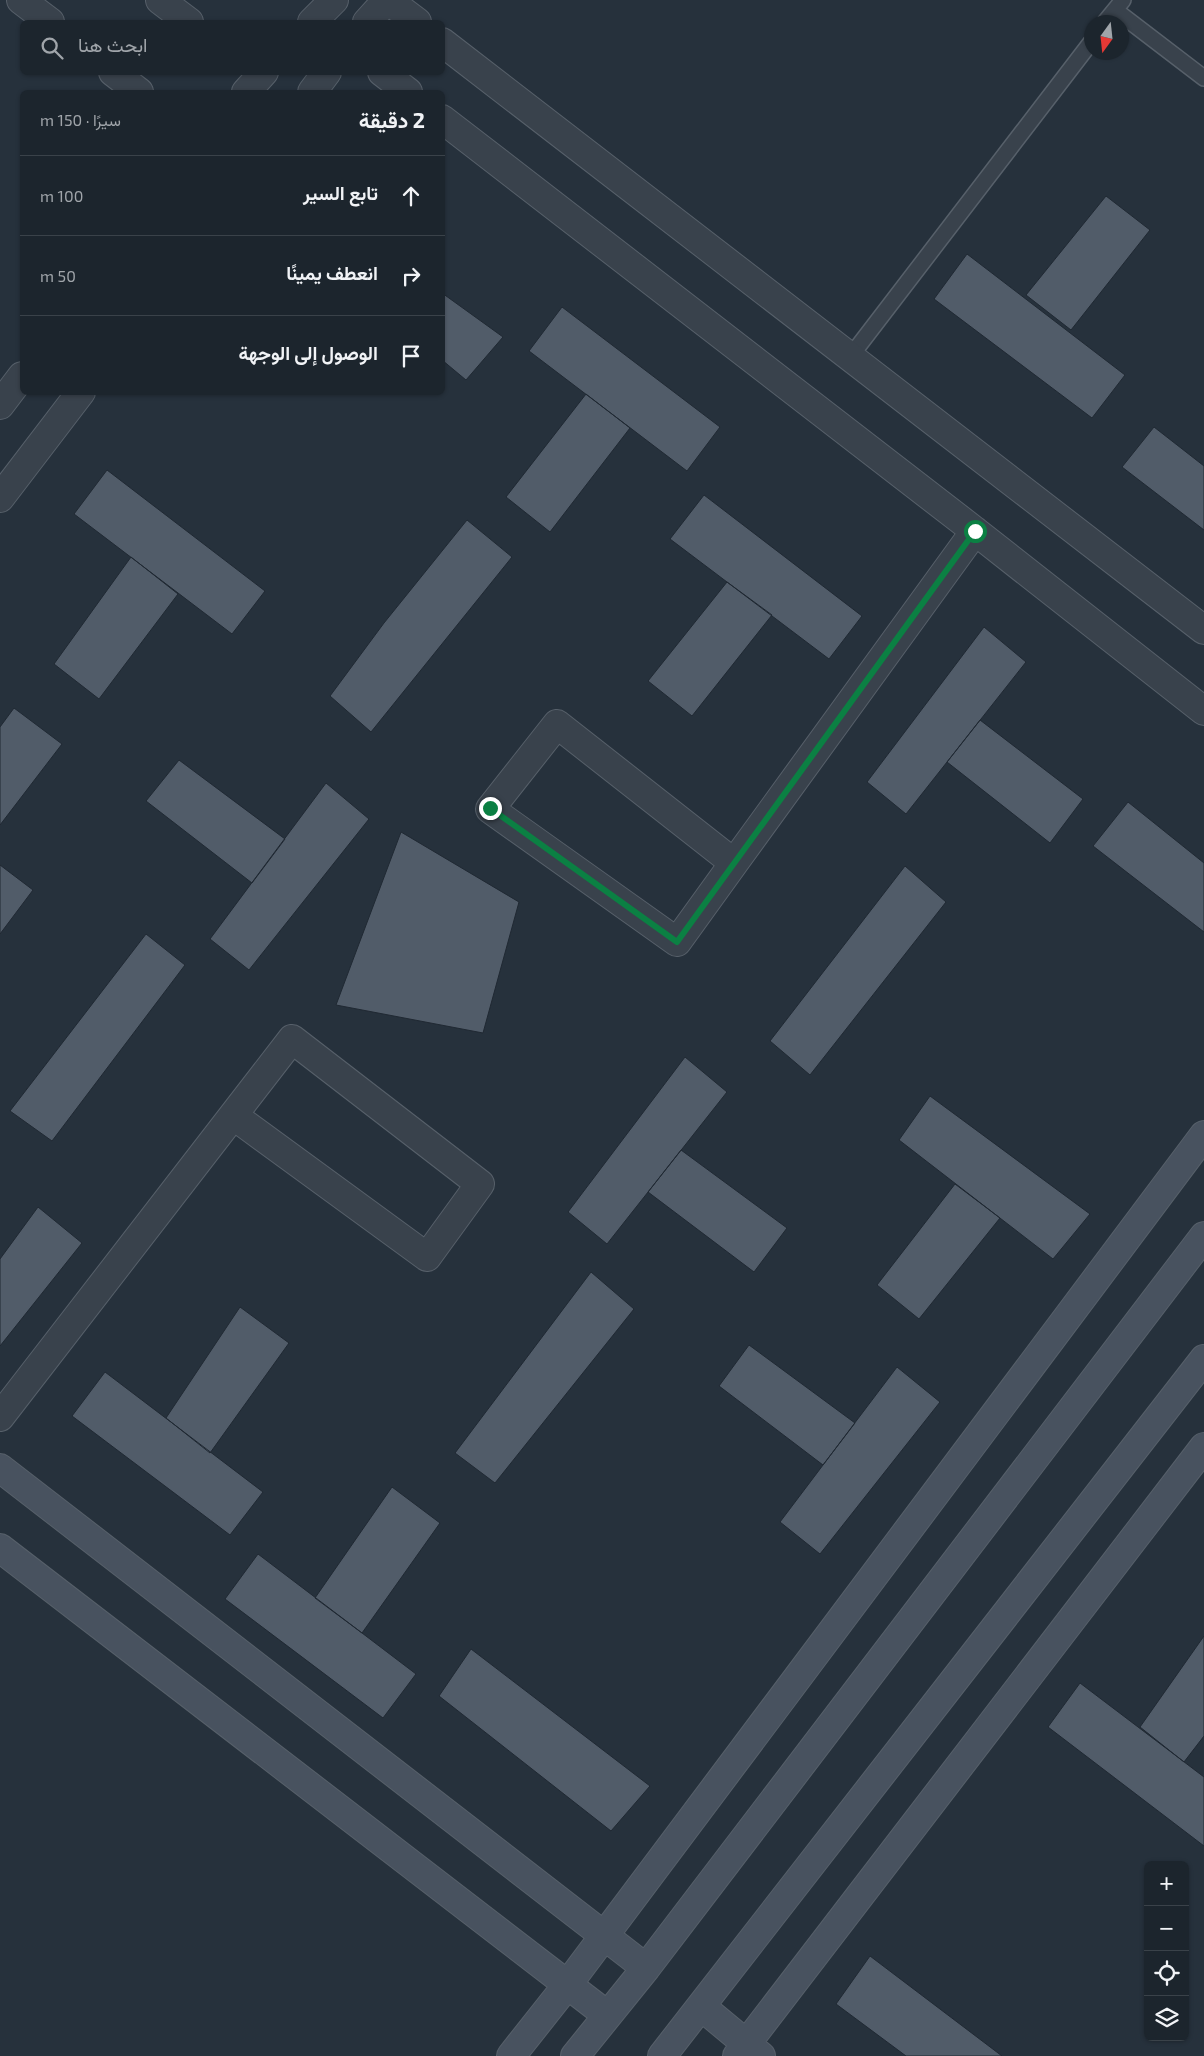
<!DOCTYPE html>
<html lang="ar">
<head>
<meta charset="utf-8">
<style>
	body { margin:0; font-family:"Exo 2",Vazirmatn,sans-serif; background:#293139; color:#f1f3f6; direction:rtl }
	.controls { position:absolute; right:15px; bottom:15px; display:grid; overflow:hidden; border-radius:8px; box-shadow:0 1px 4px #0004 }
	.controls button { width:45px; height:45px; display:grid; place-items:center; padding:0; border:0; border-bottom:1px solid #3a4249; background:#1c252d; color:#f1f3f6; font:25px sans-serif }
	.compass { position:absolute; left:1084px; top:15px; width:45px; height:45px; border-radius:50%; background:#1c252d; box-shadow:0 1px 4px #0004; rotate:195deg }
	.stop { position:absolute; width:15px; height:15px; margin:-11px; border:4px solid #0b8043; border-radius:50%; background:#fff }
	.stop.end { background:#0b8043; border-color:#fff; box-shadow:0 1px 5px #0008 }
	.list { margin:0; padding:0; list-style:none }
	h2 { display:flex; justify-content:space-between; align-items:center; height:65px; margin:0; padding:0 20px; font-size:21px }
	h2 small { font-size:16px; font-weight:400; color:#a0a5aa }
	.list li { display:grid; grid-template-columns:32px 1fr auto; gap:15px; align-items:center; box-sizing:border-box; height:80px; padding:0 20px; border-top:1px solid #3a4249 }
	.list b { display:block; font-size:19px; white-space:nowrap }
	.list em { font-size:16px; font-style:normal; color:#a0a5aa }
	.icon { flex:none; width:28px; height:28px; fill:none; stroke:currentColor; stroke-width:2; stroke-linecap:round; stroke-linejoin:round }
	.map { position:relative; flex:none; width:1204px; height:2056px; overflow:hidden; direction:ltr }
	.search { position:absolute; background:#1c252d; box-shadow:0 1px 4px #0004; left:20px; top:20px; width:425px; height:55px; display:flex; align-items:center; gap:12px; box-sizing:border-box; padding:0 18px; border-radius:8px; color:#a0a5aa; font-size:19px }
	.panel { position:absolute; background:#1c252d; box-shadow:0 1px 4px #0004; left:20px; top:90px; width:425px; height:305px; border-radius:8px; direction:rtl }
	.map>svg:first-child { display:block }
	.building { fill:#515c69; stroke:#202933 }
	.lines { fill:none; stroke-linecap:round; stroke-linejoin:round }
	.service-casing { stroke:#57606a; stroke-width:18 }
	.minor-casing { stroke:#57606a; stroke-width:30 }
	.secondary-casing { stroke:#57606a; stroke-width:30 }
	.service { stroke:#39424c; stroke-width:15 }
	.minor { stroke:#39424c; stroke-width:28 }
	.secondary { stroke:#48525f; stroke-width:28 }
	.route { stroke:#0b8043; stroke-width:6 }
</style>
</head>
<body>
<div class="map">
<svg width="1204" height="2056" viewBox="0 0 1204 2056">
	<rect width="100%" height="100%" fill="#26313c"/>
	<path class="building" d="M1106 196 1150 230 1071 330 1026 295Z
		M967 254 1125 375 1092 418 934 299Z
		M442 293 503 337 466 380 442 360Z
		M562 307 720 427 687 471 529 351Z
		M586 394 630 428 550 532 506 497Z
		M1154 427 1204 466V530L1122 467Z
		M107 470 265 591 232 634 74 514Z
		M704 495 862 616 829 659 670 539Z
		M467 520 512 557 371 732 330 696 384 623Z
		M131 557 178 594 99 699 54 664Z
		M727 582 772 615 692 716 648 681Z
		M984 627 1026 662 906 814 867 782Z
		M14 708 62 744 0 825V727Z
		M980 720 1083 799 1050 843 947 762Z
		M179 760 285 839 252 883 146 801Z
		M326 783 369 819 249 970 210 939Z
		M1128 802 1204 863V932L1093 846Z
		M401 832 519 902 483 1033 336 1005Z
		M0 865 33 890 0 934Z
		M905 866 946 902 810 1075 770 1041Z
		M146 934 185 965 52 1141 10 1111Z
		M685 1057 727 1092 607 1244 568 1212Z
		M930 1096 1090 1214 1053 1259 899 1140Z
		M681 1150 787 1228 754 1272 648 1192Z
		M955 1184 1000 1218 919 1319 877 1285Z
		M38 1207 82 1243 0 1346V1259Z
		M591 1272 634 1309 495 1483 455 1453Z
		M240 1307 289 1343 210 1453 166 1418Z
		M749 1345 855 1423 823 1465 719 1386Z
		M897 1367 940 1402 820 1554 780 1522Z
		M105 1372 263 1492 230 1535 72 1416Z
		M392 1487 440 1523 362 1633 315 1598Z
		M258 1554 416 1674 383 1718 225 1599Z
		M1204 1636V1736L1184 1762 1140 1727Z
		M471 1649 650 1786 611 1831 439 1696Z
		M1080 1683 1204 1777V1846L1048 1727Z
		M870 1956 1002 2056H906L836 2004Z"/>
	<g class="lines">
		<defs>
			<path id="service" d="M1115 10 1204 78
				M1105 22 1123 0
				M850 357 1092 41"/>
			<path id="minor" d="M21 0 50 22
				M160 0 189 22
				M388 0 417 22
				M312 22 334 0
				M367 22 387 0
				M442 42 1204 630
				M113 72 139 92
				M382 72 408 92
				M246 92 264 72
				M312 92 327 72
				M442 119 975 531 1204 711
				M0 405 22 376
				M0 498 81 392
				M734 863 677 942 490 809 557 724 734 863 975 531
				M0 1417 292 1039 480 1184 427 1257 234 1116"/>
			<path id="secondary" d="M0 1468 646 1968
				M0 1548 607 2015
				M702 2007 761 2056
				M511 2056 568 1984 1204 1135
				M575 2056 646 1968 1204 1236
				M662 2056 1204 1359
				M737 2056 1204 1447"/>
		</defs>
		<use href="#service" class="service-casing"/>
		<use href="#minor" class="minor-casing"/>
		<use href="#secondary" class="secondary-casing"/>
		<use href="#service" class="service"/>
		<use href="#minor" class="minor"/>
		<use href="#secondary" class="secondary"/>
	</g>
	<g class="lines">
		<path class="route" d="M490 808 677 942 975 531"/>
	</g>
</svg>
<div class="controls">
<button>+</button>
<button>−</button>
<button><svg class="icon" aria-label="locate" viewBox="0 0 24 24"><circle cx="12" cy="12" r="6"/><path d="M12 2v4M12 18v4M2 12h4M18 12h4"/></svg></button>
<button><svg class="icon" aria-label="layers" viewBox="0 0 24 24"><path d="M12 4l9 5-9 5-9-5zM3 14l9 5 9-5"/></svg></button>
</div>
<svg class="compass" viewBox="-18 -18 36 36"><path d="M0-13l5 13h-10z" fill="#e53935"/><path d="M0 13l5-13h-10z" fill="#a0a5aa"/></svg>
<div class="stop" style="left:975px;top:531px"></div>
<div class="stop end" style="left:490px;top:808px"></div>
<div class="search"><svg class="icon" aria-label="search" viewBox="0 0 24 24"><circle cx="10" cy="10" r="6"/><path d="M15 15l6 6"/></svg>ابحث هنا</div>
<section class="panel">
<h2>2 دقيقة<small>سيرًا · 150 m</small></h2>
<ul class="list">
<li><svg class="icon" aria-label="ahead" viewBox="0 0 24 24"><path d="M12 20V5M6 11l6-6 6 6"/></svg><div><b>تابع السير</b></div><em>100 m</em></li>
<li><svg class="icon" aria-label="right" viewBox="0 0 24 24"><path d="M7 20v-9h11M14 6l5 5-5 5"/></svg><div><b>انعطف يمينًا</b></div><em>50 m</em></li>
<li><svg class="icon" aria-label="arrive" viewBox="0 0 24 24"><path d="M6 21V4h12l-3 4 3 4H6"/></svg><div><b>الوصول إلى الوجهة</b></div></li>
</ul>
</section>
</div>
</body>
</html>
